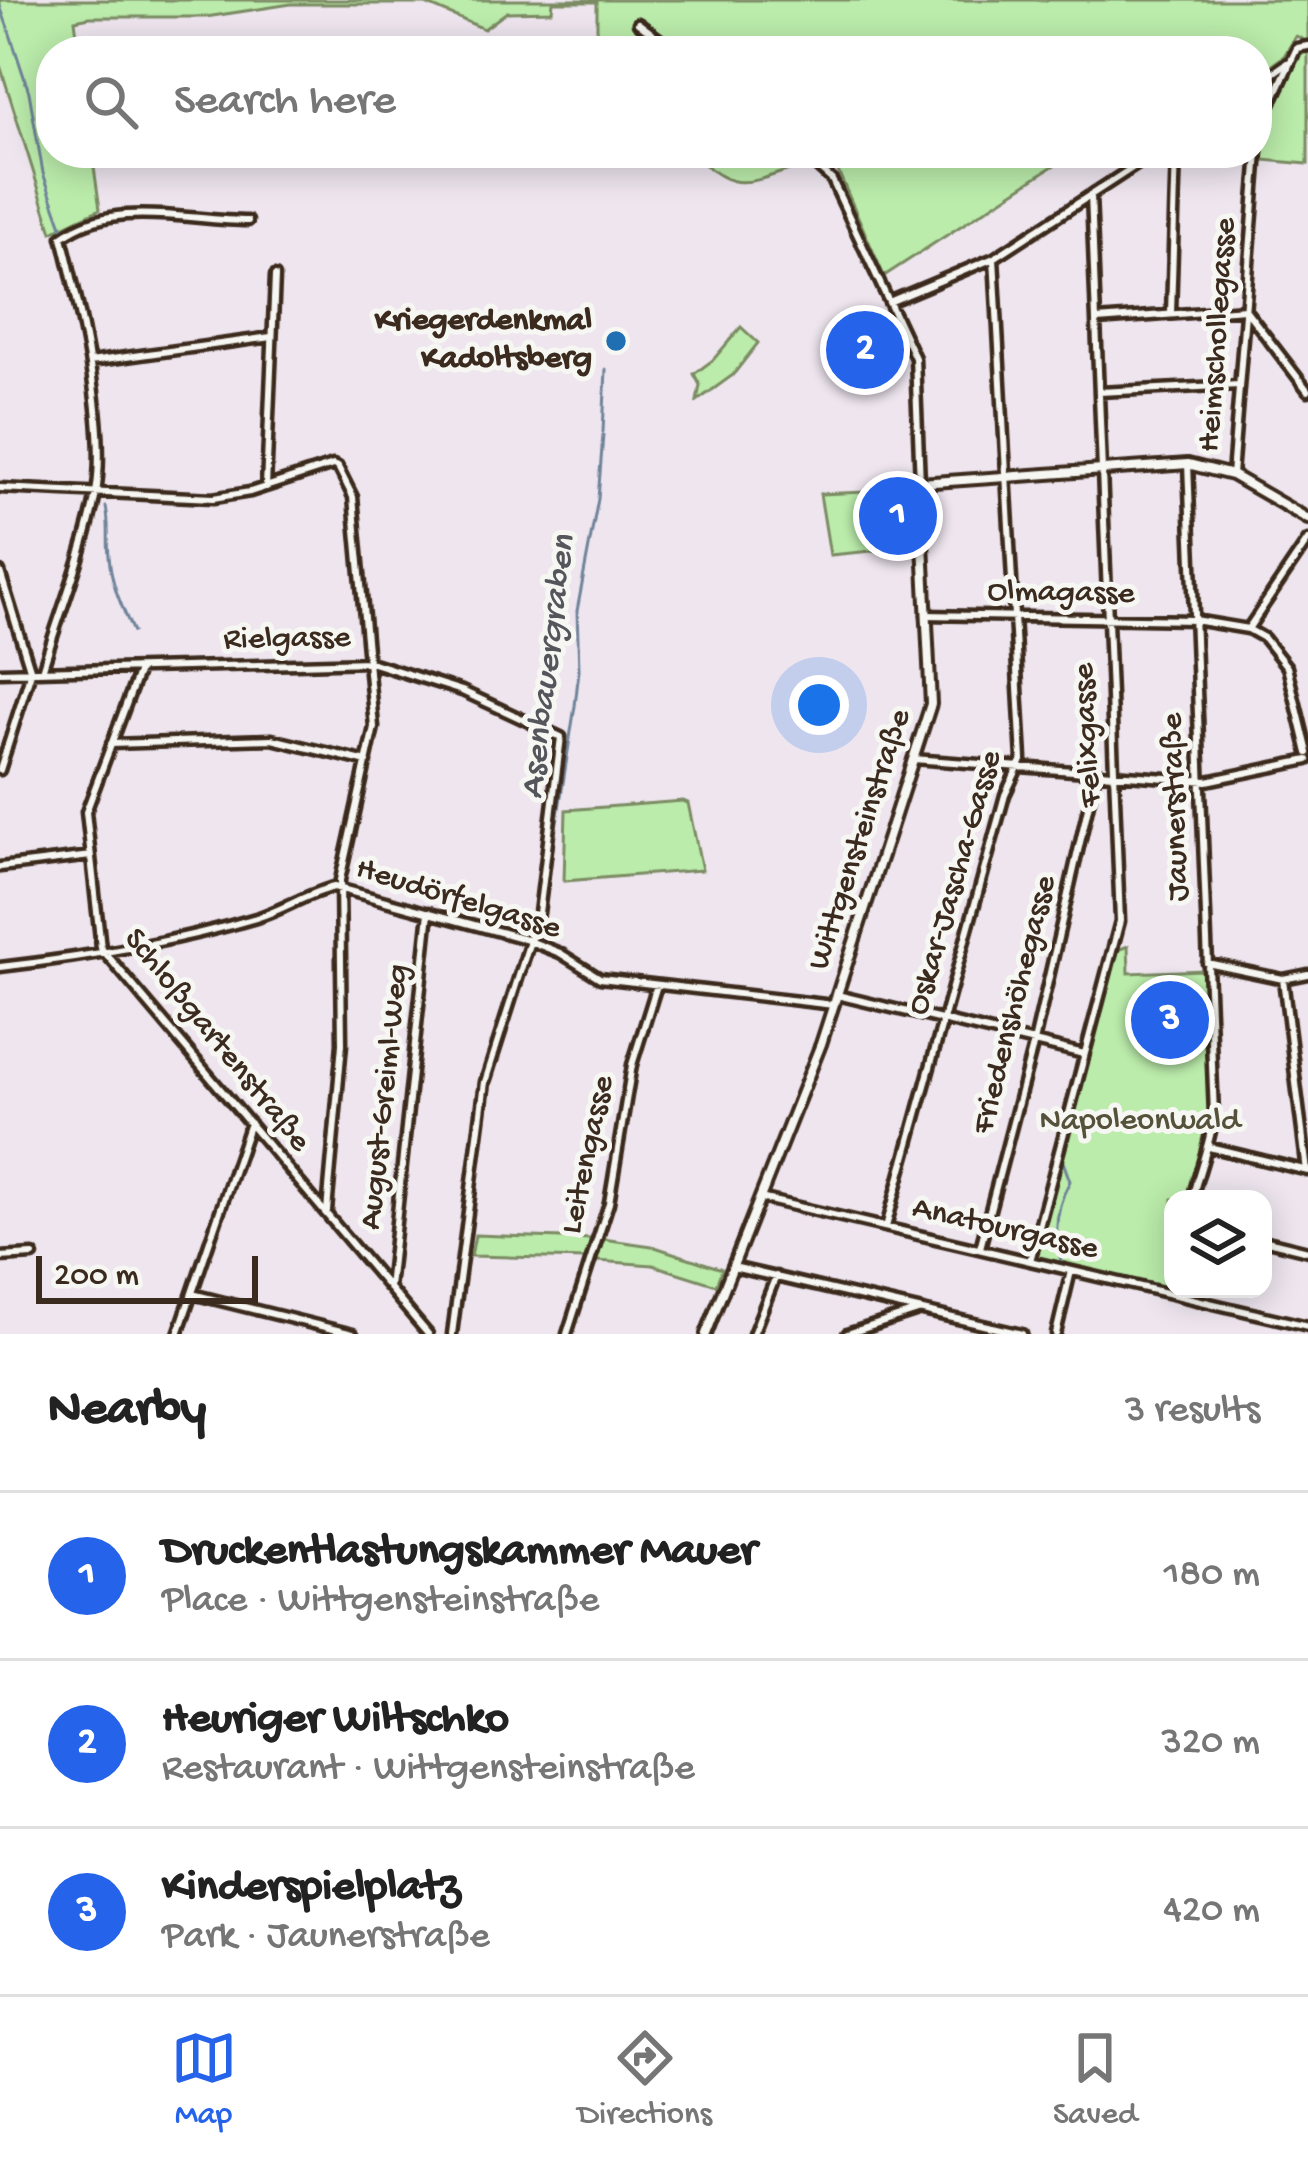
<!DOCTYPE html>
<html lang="en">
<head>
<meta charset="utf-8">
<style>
	body { margin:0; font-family:"Gochi Hand",sans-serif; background:#f6f6f6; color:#222 }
	.controls { position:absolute; right:36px; bottom:36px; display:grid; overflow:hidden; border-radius:24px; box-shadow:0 6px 30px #0003 }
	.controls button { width:108px; height:108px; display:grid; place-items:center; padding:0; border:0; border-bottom:3px solid #e0e0e0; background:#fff; color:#222; font:60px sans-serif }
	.scale { position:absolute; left:36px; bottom:30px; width:222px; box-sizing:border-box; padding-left:12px; border:6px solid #3b2a1e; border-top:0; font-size:33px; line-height:42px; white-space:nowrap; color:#3b2a1e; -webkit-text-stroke:9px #f6f6f2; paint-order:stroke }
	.you { position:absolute; left:819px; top:705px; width:42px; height:42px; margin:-30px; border:9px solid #fff; border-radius:50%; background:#1a73e8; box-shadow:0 0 0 18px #1a73e833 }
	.badge { display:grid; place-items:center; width:78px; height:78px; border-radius:50%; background:#2563eb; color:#fff; font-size:39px; font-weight:700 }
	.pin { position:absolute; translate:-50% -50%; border:6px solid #fff; box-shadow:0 3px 12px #0006 }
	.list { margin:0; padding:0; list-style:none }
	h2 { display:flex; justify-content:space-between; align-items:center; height:156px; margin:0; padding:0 48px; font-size:51px }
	h2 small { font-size:39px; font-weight:400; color:#767676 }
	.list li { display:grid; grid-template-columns:78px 1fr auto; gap:36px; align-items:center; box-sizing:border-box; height:168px; padding:0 48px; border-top:3px solid #e0e0e0 }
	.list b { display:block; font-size:45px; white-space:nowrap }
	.list p { margin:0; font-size:39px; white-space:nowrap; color:#767676 }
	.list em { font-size:39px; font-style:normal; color:#767676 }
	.icon { flex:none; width:66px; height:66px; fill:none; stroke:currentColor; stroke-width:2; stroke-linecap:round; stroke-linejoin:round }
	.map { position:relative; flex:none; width:1308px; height:1334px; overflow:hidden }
	.search { position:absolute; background:#fff; box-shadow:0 6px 30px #0003; left:36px; right:36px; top:36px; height:132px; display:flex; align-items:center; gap:30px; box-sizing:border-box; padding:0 42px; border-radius:48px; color:#767676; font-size:45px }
	.sheet { height:660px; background:#fff }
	nav { display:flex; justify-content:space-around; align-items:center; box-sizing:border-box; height:168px; border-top:3px solid #e0e0e0; background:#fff; font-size:33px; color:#767676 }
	nav a { display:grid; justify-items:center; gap:6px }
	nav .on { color:#2563eb }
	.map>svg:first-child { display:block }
	.green { fill:#bbecab; stroke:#7b8b64; stroke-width:3 }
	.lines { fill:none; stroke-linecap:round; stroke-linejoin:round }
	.stream { stroke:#6f8399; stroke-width:3 }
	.minor-casing { stroke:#3b2a1e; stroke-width:15 }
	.tertiary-casing { stroke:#3b2a1e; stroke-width:16 }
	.minor { stroke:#f6f6f2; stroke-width:6 }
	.tertiary { stroke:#f6f6f2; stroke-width:8 }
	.poi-dot { fill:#1f6fb2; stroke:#f6f6f2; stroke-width:4.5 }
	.labels { text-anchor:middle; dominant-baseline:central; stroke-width:10; stroke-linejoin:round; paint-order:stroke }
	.poi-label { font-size:33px; font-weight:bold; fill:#3b2a1e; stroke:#f6f6f2; text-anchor:end }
	.street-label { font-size:33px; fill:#3b2a1e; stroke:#f6f6f2 }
	.park-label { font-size:33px; fill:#55513a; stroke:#f6f6f2 }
	.water-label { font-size:36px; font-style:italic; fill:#55565c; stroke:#f6f6f2 }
</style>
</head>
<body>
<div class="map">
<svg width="1308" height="1334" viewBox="0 0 1308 1334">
	<rect width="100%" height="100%" fill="#eee5ef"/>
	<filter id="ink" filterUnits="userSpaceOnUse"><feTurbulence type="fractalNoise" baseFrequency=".00833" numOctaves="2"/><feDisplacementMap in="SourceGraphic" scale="24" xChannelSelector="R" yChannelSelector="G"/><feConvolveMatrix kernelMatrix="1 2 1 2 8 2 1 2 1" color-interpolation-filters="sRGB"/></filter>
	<g filter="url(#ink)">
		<path class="green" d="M0 0H1308V42L1296 36 1284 56 1257 76V51H597V2H553L552 11 507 12 484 29 426 4H291L206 17H90L75 20 79 51H51V153H92L100 209 52 232 0 65Z
			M1301 51H1308V164L1263 160 1265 131Z
			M694 153H800L795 168C749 183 731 195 694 153Z
			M817 153H1073L884 276 837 169Z
			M741 327 758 343 733 375 697 401 700 385 694 374 713 360Z
			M888 491 893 549 830 555 820 494Z
			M683 801 688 803 702 870 564 881 566 810Z
			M1128 946 1129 973 1203 970 1210 1104 1189 1199H1173V1268L1164 1289 1038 1260 1035 1255 1115 951Z
			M475 1235 591 1239 586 1259 471 1256Z
			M603 1239 652 1246 722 1269 716 1285 653 1265 596 1261Z"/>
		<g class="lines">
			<path class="stream" d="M0 6 8 28
				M9 31 29 92 43 173 63 229
				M603 432 606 369
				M106 507C110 525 107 539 109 556 111 584 122 607 133 632
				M544 905 575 706 579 670 577 611 598 499 603 435
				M1062 1264C1053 1235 1055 1208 1070 1181L1062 1159"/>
			<defs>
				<path id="minor" d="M638 23 675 51
					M1259 83 1287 63
					M1260 121V82
					M802 153 832 180 915 358 920 483
					M889 302 994 258 1155 153
					M1171 313 1176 153
					M1097 320 1245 309 1308 391
					M90 362 271 337
					M1099 392 1239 385
					M1188 464 1214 1115C1210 1145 1199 1170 1192 1199
					M1232 475 1260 127 1297 48 1308 46
					M266 487 275 276
					M0 488 213 498 250 492 333 465 338 467 353 497 374 727 340 880 342 1044 327 1211
					M0 572 31 672 0 770
					M926 615 1194 620 1248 629 1264 638 1287 667 1308 753
					M1248 629 1308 540
					M139 670 86 812 101 948 428 1334
					M42 671C59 614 85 551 96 493 108 425 79 304 62 237 114 198 188 221 248 221
					M0 672 370 662 462 691 561 737 539 913 485 1082 452 1334
					M111 744 272 739 367 762
					M913 759 1207 781 1308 760
					M0 867 91 856
					M1207 963 1283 979 1308 974
					M0 967C86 957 173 943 256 918 283 910 306 894 334 887L522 938 560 953 600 978 834 1005
					M1283 979 1307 1171
					M837 995 1084 1054
					M1209 1147 1308 1171
					M760 1198 1308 1326
					M886 1227 1005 795 1022 759 994 258
					M1263 1240 1308 1251
					M980 1248 1034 1042 1096 773
					M0 1257 33 1255
					M1030 1261 1120 921 1091 195
					M733 1267 1022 1334
					M389 1288 429 912
					M192 1294 353 1334
					M178 1334 250 1123
					M567 1334 609 1203 632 1065 657 985
					M753 1334 776 1276
					M847 1334 918 1311
					M1056 1334 1071 1271"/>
				<path id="tertiary" d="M706 1334 821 1044 931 704 920 483 1188 464 1232 475 1308 519"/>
			</defs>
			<use href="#minor" class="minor-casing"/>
			<use href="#tertiary" class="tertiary-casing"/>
			<use href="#minor" class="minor"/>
			<use href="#tertiary" class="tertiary"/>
		</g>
	</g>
	<circle class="poi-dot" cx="616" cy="341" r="12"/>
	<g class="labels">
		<g class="poi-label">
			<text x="592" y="322">Kriegerdenkmal<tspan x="592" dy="38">Kadoltsberg</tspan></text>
		</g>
		<g class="street-label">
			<text transform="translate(1219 335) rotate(-86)">Heimschollegasse</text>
			<text transform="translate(1061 594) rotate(1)">Olmagasse</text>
			<text transform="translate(287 640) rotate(-1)">Rielgasse</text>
			<text transform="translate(1089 735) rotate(-93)">Felixgasse</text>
			<text transform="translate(1177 807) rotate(-92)">Jaunerstraße</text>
			<text transform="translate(861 840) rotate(-72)">Wittgensteinstraße</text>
			<text transform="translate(956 883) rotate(-74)">Oskar-Jascha-Gasse</text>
			<text transform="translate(458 900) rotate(17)">Heudörfelgasse</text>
			<text transform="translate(1016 1005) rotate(-76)">Friedenshöhegasse</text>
			<text transform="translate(216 1041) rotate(51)">Schloßgartenstraße</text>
			<text transform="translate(386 1097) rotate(-84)">August-Greiml-Weg</text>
			<text transform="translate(589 1155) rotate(-78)">Leitengasse</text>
			<text transform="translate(1005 1230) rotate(13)">Anatourgasse</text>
		</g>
		<g class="park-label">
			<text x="1140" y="1122">Napoleonwald</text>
		</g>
		<g class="water-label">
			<text transform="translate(550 667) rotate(-83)">Asenbauergraben</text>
		</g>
	</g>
</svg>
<div class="controls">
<button><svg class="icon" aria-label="layers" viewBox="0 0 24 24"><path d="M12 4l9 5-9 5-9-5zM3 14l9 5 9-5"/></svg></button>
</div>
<div class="scale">200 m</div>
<div class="you"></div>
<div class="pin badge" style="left:898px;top:516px">1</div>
<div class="pin badge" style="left:865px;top:350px">2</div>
<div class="pin badge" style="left:1170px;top:1020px">3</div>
<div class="search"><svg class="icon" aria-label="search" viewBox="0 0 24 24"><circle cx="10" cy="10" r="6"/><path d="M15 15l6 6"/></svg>Search here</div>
</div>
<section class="sheet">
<h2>Nearby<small>3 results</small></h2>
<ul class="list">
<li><span class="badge">1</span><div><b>Druckentlastungskammer Mauer</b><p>Place · Wittgensteinstraße</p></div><em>180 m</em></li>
<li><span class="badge">2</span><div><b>Heuriger Wiltschko</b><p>Restaurant · Wittgensteinstraße</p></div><em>320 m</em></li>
<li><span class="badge">3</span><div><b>Kinderspielplatz</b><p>Park · Jaunerstraße</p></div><em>420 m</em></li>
</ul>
</section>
<nav>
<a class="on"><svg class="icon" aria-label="map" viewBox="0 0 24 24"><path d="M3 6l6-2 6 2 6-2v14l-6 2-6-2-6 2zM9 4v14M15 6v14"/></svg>Map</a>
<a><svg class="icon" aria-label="directions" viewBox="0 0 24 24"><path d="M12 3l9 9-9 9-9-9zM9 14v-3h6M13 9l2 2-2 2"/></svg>Directions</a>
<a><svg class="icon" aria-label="saved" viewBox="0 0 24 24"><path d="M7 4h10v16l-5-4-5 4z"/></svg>Saved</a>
</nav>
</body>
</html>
